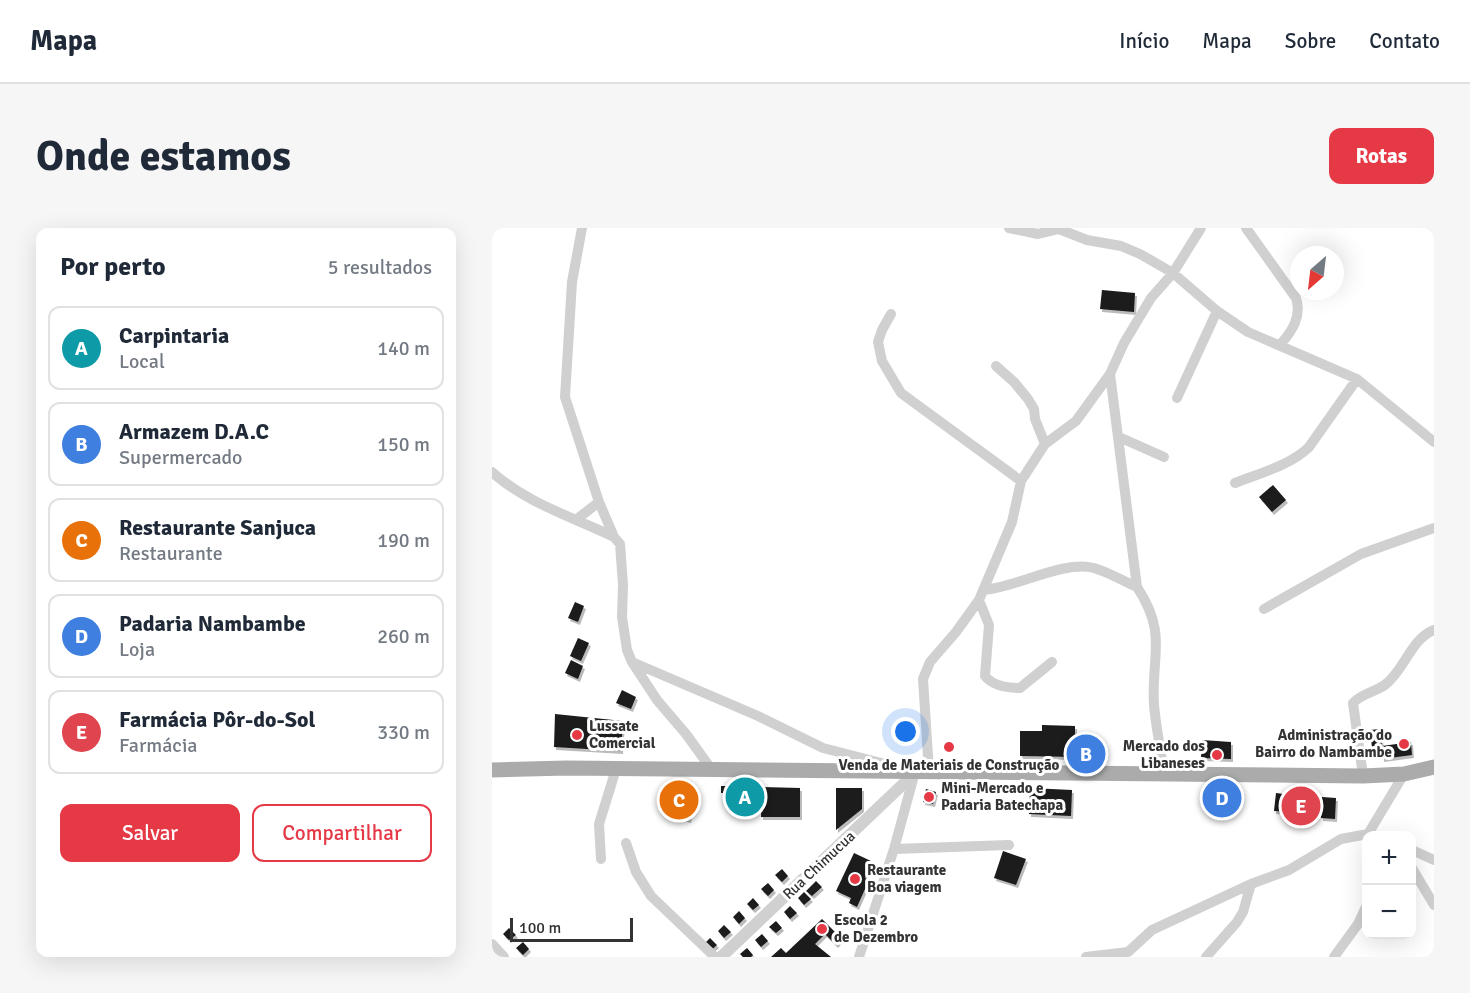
<!DOCTYPE html>
<html lang="pt">
<head>
<meta charset="utf-8">
<style>
	body { margin:0; font-family:Signika,sans-serif; background:#f6f6f7; color:#1f2937 }
	.controls { position:absolute; right:18px; bottom:18px; display:grid; overflow:hidden; border-radius:12px; box-shadow:0 6px 24px #0002 }
	.controls button { width:54px; height:54px; display:grid; place-items:center; padding:0; border:0; border-bottom:2px solid #e0e1e3; background:#fff; color:#1f2937; font:30px sans-serif }
	.compass { position:absolute; left:798px; top:18px; width:54px; height:54px; border-radius:50%; background:#fff; box-shadow:0 6px 24px #0002; rotate:208deg }
	.scale { position:absolute; left:18px; bottom:15px; width:123px; box-sizing:border-box; padding-left:6px; border:3px solid #333; border-top:0; font-size:16px; line-height:21px; white-space:nowrap; color:#333; -webkit-text-stroke:4px #fff; paint-order:stroke }
	.you { position:absolute; left:414px; top:504px; width:21px; height:21px; margin:-15px; border:4px solid #fff; border-radius:50%; background:#1a73e8; box-shadow:0 0 0 9px #1a73e833 }
	.badge { display:grid; place-items:center; width:39px; height:39px; border-radius:50%; background:#e63946; color:#fff; font-size:20px; font-weight:700 }
	.pin { position:absolute; translate:-50% -50%; border:3px solid #fff; box-shadow:0 2px 6px #0006 }
	.list { margin:0; padding:0; list-style:none }
	h2 { display:flex; justify-content:space-between; align-items:center; height:78px; margin:0; padding:0 24px; font-size:26px }
	h2 small { font-size:20px; font-weight:400; color:#747a83 }
	.list li { display:grid; grid-template-columns:39px 1fr auto; gap:18px; align-items:center; box-sizing:border-box; height:84px; margin:0 12px 12px; padding:0 12px; border:2px solid #e0e1e3; border-radius:12px }
	.list b { display:block; font-size:22px; white-space:nowrap }
	.list p { margin:0; font-size:20px; white-space:nowrap; color:#747a83 }
	.list em { font-size:20px; font-style:normal; color:#747a83 }
	.actions { display:flex; gap:12px; padding:18px 24px }
	.actions a { flex:1; padding:14px 0; border:2px solid #e63946; border-radius:12px; text-align:center; font-size:21px; color:#e63946 }
	.actions .main { background:#e63946; color:#fff }
	.map { position:relative; flex:none; width:942px; height:729px; overflow:hidden; border-radius:12px }
	header { display:flex; align-items:center; gap:36px; box-sizing:border-box; height:84px; padding:0 30px; background:#fff; border-bottom:2px solid #e0e1e3 }
	header strong { font-size:28px }
	nav { display:flex; gap:33px; margin-inline-start:auto; font-size:21px }
	.intro { display:flex; align-items:center; justify-content:space-between; box-sizing:border-box; height:144px; padding:0 36px }
	h1 { margin:0; font-size:42px }
	.button { padding:15px 27px; border-radius:12px; background:#e63946; color:#fff; font-size:21px; font-weight:700 }
	main { display:flex; gap:36px; padding:0 36px }
	aside { flex:1; background:#fff; border-radius:12px; box-shadow:0 6px 24px #0002 }
	.map>svg:first-child { display:block }
	.building { fill:#1a1a1a; filter:url(#shadow) }
	.lines { fill:none; stroke-linecap:round; stroke-linejoin:round }
	.minor { stroke:#d0d0d0; stroke-width:10 }
	.tertiary { stroke:#d0d0d0; stroke-width:12 }
	.primary { stroke:#ababab; stroke-width:15 }
	.poi-dot { fill:#e63946; stroke:#fff; stroke-width:2 }
	.labels { text-anchor:middle; dominant-baseline:central; stroke-width:6; stroke-linejoin:round; paint-order:stroke }
	.poi-label { font-size:15px; font-weight:bold; fill:#333; stroke:#fff; text-anchor:start }
	.street-label { font-size:15px; fill:#333; stroke:#fff }
</style>
</head>
<body>
<header>
<strong>Mapa</strong>
<nav><a>Início</a><a>Mapa</a><a>Sobre</a><a>Contato</a></nav>
</header>
<div class="intro"><h1>Onde estamos</h1><a class="button">Rotas</a></div>
<main>
<aside>
<h2>Por perto<small>5 resultados</small></h2>
<ul class="list">
<li><span class="badge" style="background:#0f9aa8">A</span><div><b>Carpintaria</b><p>Local</p></div><em>140 m</em></li>
<li><span class="badge" style="background:#3f7fe0">B</span><div><b>Armazem D.A.C</b><p>Supermercado</p></div><em>150 m</em></li>
<li><span class="badge" style="background:#e8710a">C</span><div><b>Restaurante Sanjuca</b><p>Restaurante</p></div><em>190 m</em></li>
<li><span class="badge" style="background:#3f7fe0">D</span><div><b>Padaria Nambambe</b><p>Loja</p></div><em>260 m</em></li>
<li><span class="badge" style="background:#e0444e">E</span><div><b>Farmácia Pôr-do-Sol</b><p>Farmácia</p></div><em>330 m</em></li>
</ul>
<div class="actions"><a class="main">Salvar</a><a>Compartilhar</a></div>
</aside>
<div class="map">
<svg width="942" height="729" viewBox="0 0 942 729">
	<defs>
		<filter id="shadow"><feDropShadow dx="2" dy="3" stdDeviation="0" flood-color="#0004"/></filter>
	</defs>
	<rect width="100%" height="100%" fill="#fff"/>
	<path class="building" d="M610 62 643 65 642 84 608 81Z
		M781 257 794 272 780 284 767 269Z
		M83 374 92 378 86 394 76 390Z
		M86 410 97 415 89 433 78 428Z
		M79 432 91 438 86 451 73 445Z
		M130 462 144 469 139 481 124 475Z
		M63 486 131 493 129 523 62 519Z
		M550 497 583 498V529L528 528V503H550Z
		M888 501 890 518 919 514 920 527 890 531V528L881 529 878 502Z
		M710 512 739 514V531L709 530Z
		M251 557 263 563 254 582 242 576Z
		M229 558H237L236 565H229Z
		M270 559 308 560V589H269Z
		M344 560H370V581L344 602Z
		M538 560 580 562 579 588 537 586Z
		M434 561 444 564 441 576 431 574Z
		M784 565 799 567 797 584 782 583Z
		M182 568 201 572 197 592 177 587Z
		M830 569 844 570 843 591 829 590Z
		M511 623 534 631 524 657 502 650Z
		M362 625 381 634 373 650 377 652 365 679 357 675 359 670 344 663Z
		M290 641 296 648 290 654 283 647Z
		M324 653 330 659 320 668 314 663Z
		M276 655 282 662 276 668 269 661Z
		M312 664 319 671 312 677 306 670Z
		M261 670 267 677 261 682 255 676Z
		M298 678 305 685 298 691 292 684Z
		M247 683 253 690 247 696 241 689Z
		M330 691 350 711 344 717 333 706 323 716 339 729H279L289 720 294 725Z
		M284 693 290 700 284 705 277 699Z
		M232 697 239 704 232 710 226 703Z
		M17 700 24 707 17 712 11 706Z
		M270 706 276 713 269 719 263 712Z
		M218 710 225 717 218 723 212 716Z
		M31 714 37 721 31 727 24 720Z
		M255 720 261 727 259 729H251L248 726Z"/>
	<g class="lines">
		<path class="minor" d="M90 0 80 54 73 169 107 274 122 309 128 316 131 357 130 389 135 422 140 434 165 472 194 506 220 542
			M517 0 546 6 567 1 595 12 629 18 648 26 681 45 725 83 756 104 865 151 942 214
			M754 0 804 70C810 89 800 103 788 117
			M399 86 390 102 386 114 390 133 409 165 529 253
			M504 138 522 154 536 171 542 181 543 191 553 216
			M618 146 645 359C676 406 659 427 662 477 664 500 669 523 672 546
			M685 170 725 83
			M627 209 672 229
			M0 244C34 275 81 289 122 309
			M743 255C768 245 797 238 817 219L865 151
			M85 291 107 274
			M491 362C524 360 570 332 602 340 616 344 631 353 645 359
			M487 372 497 397 493 448C501 458 515 460 528 460L560 434
			M772 381 869 326 942 300
			M140 434 266 488 331 520 405 539
			M437 544 431 451 438 434 464 404 487 372 520 294 529 253 553 216 584 193 618 146 632 115 659 70 681 45 709 0
			M871 548 861 475C870 465 884 464 894 456 913 441 919 411 942 402
			M876 606 912 546
			M134 615 144 644 159 668 223 729
			M402 621 517 617
			M920 622 942 632
			M109 631 107 596 124 541
			M920 640 942 677
			M0 716 12 729
			M367 729 402 621 423 544
			M594 729 636 724 660 702 759 656 797 642 849 611 876 606 882 608
			M714 729 745 694 751 684 759 656
			M842 729 866 696 874 679"/>
		<path class="tertiary" d="M229 729 424 544"/>
		<path class="primary" d="M0 542 75 540 871 548 912 546 942 539"/>
	</g>
	<g class="poi-dot">
		<circle cx="85" cy="507" r="6"/>
		<circle cx="912" cy="516" r="6"/>
		<circle cx="457" cy="519" r="6"/>
		<circle cx="725" cy="527" r="6"/>
		<circle cx="437" cy="569" r="6"/>
		<circle cx="363" cy="651" r="6"/>
		<circle cx="330" cy="701" r="6"/>
	</g>
	<g class="labels">
		<g class="poi-label">
			<text x="97" y="498">Lussate<tspan x="97" dy="17">Comercial</tspan></text>
			<text x="900" y="507" text-anchor="end">Administração do<tspan x="900" dy="17">Bairro do Nambambe</tspan></text>
			<text x="713" y="518" text-anchor="end">Mercado dos<tspan x="713" dy="17">Libaneses</tspan></text>
			<text x="457" y="537" text-anchor="middle">Venda de Materiais de Construção</text>
			<text x="449" y="560">Mini-Mercado e<tspan x="449" dy="17">Padaria Batechapa</tspan></text>
			<text x="375" y="642">Restaurante<tspan x="375" dy="17">Boa viagem</tspan></text>
			<text x="342" y="692">Escola 2<tspan x="342" dy="17">de Dezembro</tspan></text>
		</g>
		<g class="street-label">
			<text transform="translate(327 637) rotate(-43)">Rua Chimucua</text>
		</g>
	</g>
</svg>
<div class="controls">
<button>+</button>
<button>−</button>
</div>
<svg class="compass" viewBox="-18 -18 36 36"><path d="M0-13l5 13h-10z" fill="#e53935"/><path d="M0 13l5-13h-10z" fill="#747a83"/></svg>
<div class="scale">100 m</div>
<div class="you"></div>
<div class="pin badge" style="left:253px;top:569px;background:#0f9aa8">A</div>
<div class="pin badge" style="left:594px;top:526px;background:#3f7fe0">B</div>
<div class="pin badge" style="left:187px;top:572px;background:#e8710a">C</div>
<div class="pin badge" style="left:730px;top:570px;background:#3f7fe0">D</div>
<div class="pin badge" style="left:809px;top:578px;background:#e0444e">E</div>
</div>
</main>
</body>
</html>
